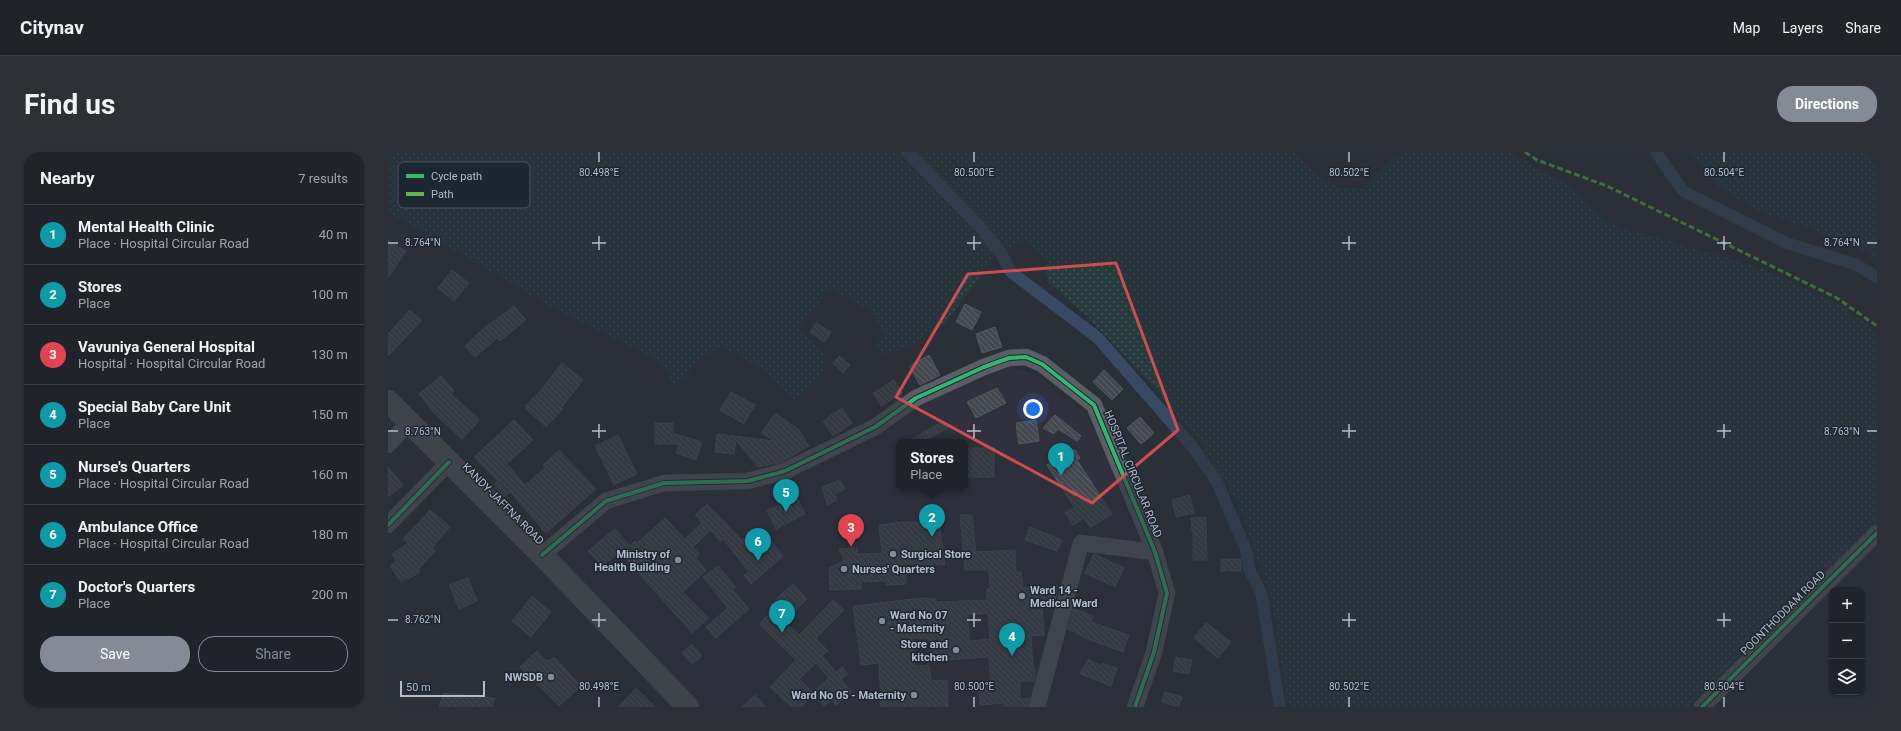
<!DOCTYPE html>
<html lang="en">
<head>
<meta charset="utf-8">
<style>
	body { margin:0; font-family:Roboto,sans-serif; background:#2d3036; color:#f1f3f6 }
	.controls { position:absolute; right:12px; bottom:12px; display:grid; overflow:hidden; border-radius:8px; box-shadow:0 1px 3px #0004 }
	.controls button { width:36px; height:36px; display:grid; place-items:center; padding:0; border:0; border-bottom:1px solid #3d4147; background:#20242a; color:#f1f3f6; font:20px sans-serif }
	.scale { position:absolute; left:12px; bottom:10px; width:85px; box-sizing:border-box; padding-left:4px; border:2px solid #b4bcc9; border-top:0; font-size:11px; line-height:14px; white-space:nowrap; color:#b4bcc9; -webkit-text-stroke:3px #1d2633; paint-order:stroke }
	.you { position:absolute; left:645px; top:257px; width:14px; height:14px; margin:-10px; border:3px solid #fff; border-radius:50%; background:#1a73e8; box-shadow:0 0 0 6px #1a73e833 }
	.badge { display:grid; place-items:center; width:26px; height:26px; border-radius:50%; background:#848b96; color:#fff; font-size:13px; font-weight:700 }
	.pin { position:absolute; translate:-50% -33px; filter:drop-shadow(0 1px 2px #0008) }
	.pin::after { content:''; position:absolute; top:21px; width:14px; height:12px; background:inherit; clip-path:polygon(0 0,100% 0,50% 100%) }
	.popup { position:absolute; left:508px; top:287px; width:72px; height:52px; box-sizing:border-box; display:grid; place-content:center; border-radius:8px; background:#20242a; filter:drop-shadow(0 1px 3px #0005); font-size:13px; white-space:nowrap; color:#a2a4a8 }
	.popup b { font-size:15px; color:#f1f3f6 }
	.popup::after { content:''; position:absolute; left:50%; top:100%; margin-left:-8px; border:8px solid transparent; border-top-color:#20242a }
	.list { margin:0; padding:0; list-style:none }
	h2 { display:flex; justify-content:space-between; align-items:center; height:52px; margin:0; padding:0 16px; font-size:17px }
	h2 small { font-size:13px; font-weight:400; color:#a2a4a8 }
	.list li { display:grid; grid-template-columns:26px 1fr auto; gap:12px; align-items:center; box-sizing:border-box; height:60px; padding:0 16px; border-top:1px solid #3d4147 }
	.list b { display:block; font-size:15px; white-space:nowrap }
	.list p { margin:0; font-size:13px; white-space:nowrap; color:#a2a4a8 }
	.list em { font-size:13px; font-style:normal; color:#a2a4a8 }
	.actions { display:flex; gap:8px; padding:12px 16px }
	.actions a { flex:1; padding:9px 0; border:1px solid #848b96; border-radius:16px; text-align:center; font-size:14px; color:#848b96 }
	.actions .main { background:#848b96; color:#fff }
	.icon { flex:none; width:22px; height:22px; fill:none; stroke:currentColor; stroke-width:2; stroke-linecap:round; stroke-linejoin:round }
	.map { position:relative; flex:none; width:1489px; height:555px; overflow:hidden; border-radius:16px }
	header { display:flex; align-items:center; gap:24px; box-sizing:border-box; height:56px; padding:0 20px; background:#20242a; border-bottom:1px solid #3d4147 }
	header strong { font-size:19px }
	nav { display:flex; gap:22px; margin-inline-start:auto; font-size:14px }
	.intro { display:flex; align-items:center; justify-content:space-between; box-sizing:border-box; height:96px; padding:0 24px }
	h1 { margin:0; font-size:28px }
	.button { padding:10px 18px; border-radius:16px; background:#848b96; color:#fff; font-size:14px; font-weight:700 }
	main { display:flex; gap:24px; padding:0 24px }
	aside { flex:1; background:#20242a; border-radius:16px; box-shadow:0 1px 3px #0004 }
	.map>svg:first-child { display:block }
	.medical { fill:#31303e; fill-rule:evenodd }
	.grass { fill:url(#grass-dots) }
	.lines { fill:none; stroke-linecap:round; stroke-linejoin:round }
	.canal { stroke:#384963; stroke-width:12 }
	.building { fill:url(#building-back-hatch); stroke:#52575f; fill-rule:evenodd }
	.minor-casing { stroke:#484c53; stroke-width:17 }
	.highway-casing { stroke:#474c53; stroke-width:23 }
	.minor { stroke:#5a5e66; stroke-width:16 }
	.highway { stroke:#5a5d60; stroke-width:22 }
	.quiet { stroke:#58b947; stroke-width:3; stroke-dasharray:6 3; stroke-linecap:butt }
	.cycleway-casing { stroke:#1d2633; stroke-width:6 }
	.cycleway { stroke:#33b770; stroke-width:4 }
	.marked { fill:none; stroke:#ce4d50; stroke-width:3; stroke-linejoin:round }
	.ticks { fill:none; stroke:#b4bcc9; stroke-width:1.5 }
	.poi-dot { fill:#848b96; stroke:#1d2633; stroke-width:1.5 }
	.labels { text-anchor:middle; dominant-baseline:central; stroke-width:3; stroke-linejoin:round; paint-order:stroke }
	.street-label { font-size:11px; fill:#b4bcc9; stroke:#1d2633 }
	.poi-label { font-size:11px; font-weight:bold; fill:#b4bcc9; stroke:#1d2633; text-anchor:end }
	.key { fill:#1d2633; stroke:#4a5360; stroke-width:1 }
	.key-label { font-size:11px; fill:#b4bcc9 }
	.ticks-label { font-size:10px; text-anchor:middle; fill:#b4bcc9; stroke:#1d2633; stroke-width:3; stroke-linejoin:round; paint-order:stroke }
</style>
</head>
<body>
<header>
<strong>Citynav</strong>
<nav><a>Map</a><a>Layers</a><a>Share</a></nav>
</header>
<div class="intro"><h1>Find us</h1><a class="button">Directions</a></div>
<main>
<aside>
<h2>Nearby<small>7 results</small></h2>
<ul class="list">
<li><span class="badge" style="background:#0f9aa8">1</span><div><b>Mental Health Clinic</b><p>Place · Hospital Circular Road</p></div><em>40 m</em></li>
<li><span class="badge" style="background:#0f9aa8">2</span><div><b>Stores</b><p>Place</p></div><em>100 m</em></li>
<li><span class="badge" style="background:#e0444e">3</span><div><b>Vavuniya General Hospital</b><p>Hospital · Hospital Circular Road</p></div><em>130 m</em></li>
<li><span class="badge" style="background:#0f9aa8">4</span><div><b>Special Baby Care Unit</b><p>Place</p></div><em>150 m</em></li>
<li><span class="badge" style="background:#0f9aa8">5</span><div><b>Nurse's Quarters</b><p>Place · Hospital Circular Road</p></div><em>160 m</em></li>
<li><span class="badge" style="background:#0f9aa8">6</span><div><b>Ambulance Office</b><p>Place · Hospital Circular Road</p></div><em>180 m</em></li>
<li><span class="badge" style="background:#0f9aa8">7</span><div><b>Doctor's Quarters</b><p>Place</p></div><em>200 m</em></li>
</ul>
<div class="actions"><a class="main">Save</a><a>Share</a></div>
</aside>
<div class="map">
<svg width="1489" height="555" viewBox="0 0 1489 555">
	<defs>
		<pattern id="grass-dots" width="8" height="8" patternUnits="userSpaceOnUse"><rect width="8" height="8" fill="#273a3e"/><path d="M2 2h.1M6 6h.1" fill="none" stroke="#445559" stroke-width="1.8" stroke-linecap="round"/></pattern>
		<pattern id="building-back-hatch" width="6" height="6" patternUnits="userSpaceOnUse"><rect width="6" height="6" fill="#444950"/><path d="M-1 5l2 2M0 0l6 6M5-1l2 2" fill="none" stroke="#5d6168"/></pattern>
	</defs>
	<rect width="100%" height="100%" fill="#2a3038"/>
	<path class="medical" d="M622 216 636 218 650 224 700 264 750 385 764 442 754 502 735 555H315L163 405 220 355 278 336 362 334 531 254ZM511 290H577V336H511Z"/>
	<path class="grass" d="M0 0H906L918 13 951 37 976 36 1008 4 1018 0H1121L1183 34 1223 72 1373 116 1454 154 1489 181V372L1388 466 1301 555H900L883 445 850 352 815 295 764 233 700 165 659 129 657 107 638 89 607 104 555 174 521 195 494 204 486 193 495 182 482 158 441 137 411 177 436 202 435 220 407 248 376 219 333 194 311 208 296 229 284 234 280 221 257 201 175 162 0 60Z
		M1300 0H1489V106L1447 86 1373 60 1332 36Z"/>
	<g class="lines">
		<path class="canal" d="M519 0 594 77 613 101 623 120 710 186 804 294 829 330 858 398 861 417 873 440 892 555
			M1268 0 1295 39 1401 92 1467 112 1489 125"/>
	</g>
	<path class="building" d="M0 88 18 99 0 126Z
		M64 118 81 131 66 149 50 136Z
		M577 152 593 160 584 178 568 170Z
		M126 154 138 168 112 189 109 186 87 205 77 194 95 177Z
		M22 158 34 168 0 204V182Z
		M428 171 443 180 437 190 422 181Z
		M607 175 614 195 594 201 588 182Z
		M541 203 552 223 532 233 521 214Z
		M452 204 462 213 455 221 445 211Z
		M174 211 195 228 173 256 175 257 158 275 138 257V253L153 238Z
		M716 218 735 237 724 248 705 230Z
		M53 224 66 239 63 242 92 268 74 287 50 265 31 242Z
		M506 228 514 241 493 254 485 241Z
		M609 236 618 251 588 266 579 250Z
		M343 240 367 253 356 272 332 258Z
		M454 256 464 271 445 284 435 269Z
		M388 261 411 278 421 294 394 310 370 315 348 288 346 302 327 300 329 282 387 289 373 281Z
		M667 263 693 284 689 289 670 277 666 282 655 276Z
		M752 265 766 281 753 292 739 276Z
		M126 268 145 288 119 312 137 333 157 316 155 313 171 298 208 337 158 381 122 340 116 345 106 333 110 329 86 305Z
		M648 268 651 289 631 292 628 271Z
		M555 269 560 276 534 290H526L524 287Z
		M267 271H285V281L314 290 308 308 288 301 291 292H267Z
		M230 283 249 322 226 333 207 294Z
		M580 296H606V325H579Z
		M683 298H687L692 306 689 308 724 362 702 376 696 366 685 373 677 361 686 355 659 313Z
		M0 315 15 333 0 345Z
		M452 328 457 337 446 342 449 348 439 353 434 335Z
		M802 343 806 361 788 365 784 348Z
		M408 344 417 362 388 377 379 359Z
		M319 352 354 388 356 386 368 401 383 389 395 404 363 432 356 423 361 420 335 387 332 389 322 378 305 395 311 402 308 406 318 419 295 440 320 466 304 481 232 400 214 414 200 399 227 377 242 394 247 389 249 391 277 366 297 387 314 371 307 363Z
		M549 356 557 413 517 412 518 432 498 433 497 429 473 430V437L442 438 441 416 456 409 451 397 469 396V402L494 401 491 373 513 370H532L531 358Z
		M42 358 62 375 44 396 47 399 30 418 32 420 20 427 19 425 13 430 2 414 8 409 4 402 20 391 15 387Z
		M572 363H584L588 400 627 398 628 420H633L635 436 669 434 667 450 654 451 656 483 643 484 645 516H647V525L646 529H632V547L642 546 640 555H616V551L592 553 591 535 603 534 601 505 544 509 542 487 524 486 527 514 541 513 543 529 559 528 560 555H493L491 511 473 513 465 454 534 446 548 447V450L599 448V437H602L601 418H577ZM579 462H600L602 487 582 489Z
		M818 365 819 408H805V379H804L803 366Z
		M642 375 674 388 669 399 637 388Z
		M706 402 736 416 727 435 697 421Z
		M833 407H853V419H833Z
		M330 414 348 435 345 438 361 457 328 486 318 475 340 456 315 425Z
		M80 426 89 449 71 457 61 433Z
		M405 432 419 447 396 469 411 483 445 448 456 458 428 486 440 499 434 504 448 520 454 515 460 522 453 527 464 540 448 553 444 548 436 554 425 540 441 526 428 511 411 527 426 542 413 555H403L382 535 408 508 371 472 392 451 388 447Z
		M144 444 163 460 143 485 124 469Z
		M685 456 705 464 703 470 741 483 735 500 702 488 680 477Z
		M818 471 843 490 830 506 806 486Z
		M304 492 314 504 304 512 294 501Z
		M149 499 158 509 167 506 193 534 171 554 132 515Z
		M788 505 804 508 801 522 785 519Z
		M700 507 713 514 714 511 729 516 723 534 692 522Z
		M248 536 267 555H230Z
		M777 540 794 545 791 555 773 550Z
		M56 541 107 546 104 555H51Z
		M367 543 378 555H354Z"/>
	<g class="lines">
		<defs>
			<path id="minor" d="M0 293 21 270
				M0 373 61 310
				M154 403 218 349 276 331 360 329 397 319 487 275 528 246 596 215 621 206 638 205 654 212 706 253 767 400 779 441 766 500 747 555
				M649 555 693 391 767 400
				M1314 555 1489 381"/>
			<path id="highway" d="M0 249 154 403 300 555"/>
		</defs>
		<use href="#minor" class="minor-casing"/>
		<use href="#highway" class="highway-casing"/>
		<use href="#minor" class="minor"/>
		<use href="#highway" class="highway"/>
		<path class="quiet" d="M1137 0 1149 8 1219 34 1449 146 1489 174"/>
		<defs>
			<path id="cycleway" d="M0 373 61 310
				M154 403 218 349 276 331 360 329 397 319 487 275 528 246 596 215 621 206 638 205 654 212 706 253 767 400 779 441 766 500 747 555
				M1314 555 1489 381"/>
		</defs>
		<use href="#cycleway" class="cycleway-casing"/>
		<use href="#cycleway" class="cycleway"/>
	</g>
	<path d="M0 0H1489V555H0ZM728 111 790 278 704 351 508 245 580 122Z" fill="#2a3038" fill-opacity=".55" fill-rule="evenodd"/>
	<path class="marked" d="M728 111 790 278 704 351 508 245 580 122Z"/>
	<path class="ticks" d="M211 0V10M586 0V10M961 0V10M1336 0V10M211 84V98M586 84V98M961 84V98M1336 84V98M0 91H10M204 91H218M579 91H593M954 91H968M1329 91H1343M1479 91H1489M211 272V286M586 272V286M961 272V286M1336 272V286M0 279H10M204 279H218M579 279H593M954 279H968M1329 279H1343M1479 279H1489M211 461V475M586 461V475M961 461V475M1336 461V475M0 468H10M204 468H218M579 468H593M954 468H968M1329 468H1343M211 545V555M586 545V555M961 545V555M1336 545V555"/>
	<g class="poi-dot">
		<circle cx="505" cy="402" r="4"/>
		<circle cx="290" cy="408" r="4"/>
		<circle cx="456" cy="417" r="4"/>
		<circle cx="634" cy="444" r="4"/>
		<circle cx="494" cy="469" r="4"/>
		<circle cx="568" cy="498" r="4"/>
		<circle cx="163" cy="525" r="4"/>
		<circle cx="526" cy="543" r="4"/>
	</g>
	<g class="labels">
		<g class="street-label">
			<text transform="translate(745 322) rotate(68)">HOSPITAL CIRCULAR ROAD</text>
			<text transform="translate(115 352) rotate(45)">KANDY-JAFFNA ROAD</text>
			<text transform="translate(1395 461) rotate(-45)">POONTHODDAM ROAD</text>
		</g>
		<g class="poi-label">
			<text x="282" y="402">Ministry of<tspan x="282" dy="13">Health Building</tspan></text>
			<text x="513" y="402" text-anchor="start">Surgical Store</text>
			<text x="464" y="417" text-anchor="start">Nurses' Quarters</text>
			<text x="642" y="438" text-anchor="start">Ward 14 -<tspan x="642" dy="13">Medical Ward</tspan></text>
			<text x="502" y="463" text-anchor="start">Ward No 07<tspan x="502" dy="13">- Maternity</tspan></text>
			<text x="560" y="492">Store and<tspan x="560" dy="13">kitchen</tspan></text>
			<text x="155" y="525">NWSDB</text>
			<text x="518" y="543">Ward No 05 - Maternity</text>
		</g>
	</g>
	<rect x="10" y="10" width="132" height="46" rx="6" class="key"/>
	<rect x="18" y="22" width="18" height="4" fill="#33b770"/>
	<rect x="18" y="40" width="18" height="4" fill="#58b947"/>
	<g class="key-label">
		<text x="43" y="28">Cycle path</text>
		<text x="43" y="46">Path</text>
	</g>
	<g class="ticks-label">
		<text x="211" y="24">80.498°E</text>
		<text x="586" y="24">80.500°E</text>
		<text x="961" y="24">80.502°E</text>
		<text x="1336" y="24">80.504°E</text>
		<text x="35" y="94">8.764°N</text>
		<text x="1454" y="94">8.764°N</text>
		<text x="35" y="283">8.763°N</text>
		<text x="1454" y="283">8.763°N</text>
		<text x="35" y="471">8.762°N</text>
		<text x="211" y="538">80.498°E</text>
		<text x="586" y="538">80.500°E</text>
		<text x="961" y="538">80.502°E</text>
		<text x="1336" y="538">80.504°E</text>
	</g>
</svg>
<div class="controls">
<button>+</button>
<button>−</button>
<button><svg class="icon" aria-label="layers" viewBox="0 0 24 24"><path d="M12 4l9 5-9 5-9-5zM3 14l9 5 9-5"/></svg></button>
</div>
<div class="scale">50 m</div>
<div class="you"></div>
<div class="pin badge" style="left:673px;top:324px;background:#0f9aa8">1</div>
<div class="pin badge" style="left:544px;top:385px;background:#0f9aa8">2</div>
<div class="popup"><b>Stores</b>Place</div>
<div class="pin badge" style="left:463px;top:395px;background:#e0444e">3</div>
<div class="pin badge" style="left:624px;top:504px;background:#0f9aa8">4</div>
<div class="pin badge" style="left:398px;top:360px;background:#0f9aa8">5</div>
<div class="pin badge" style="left:370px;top:409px;background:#0f9aa8">6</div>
<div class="pin badge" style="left:394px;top:481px;background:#0f9aa8">7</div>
</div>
</main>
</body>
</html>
